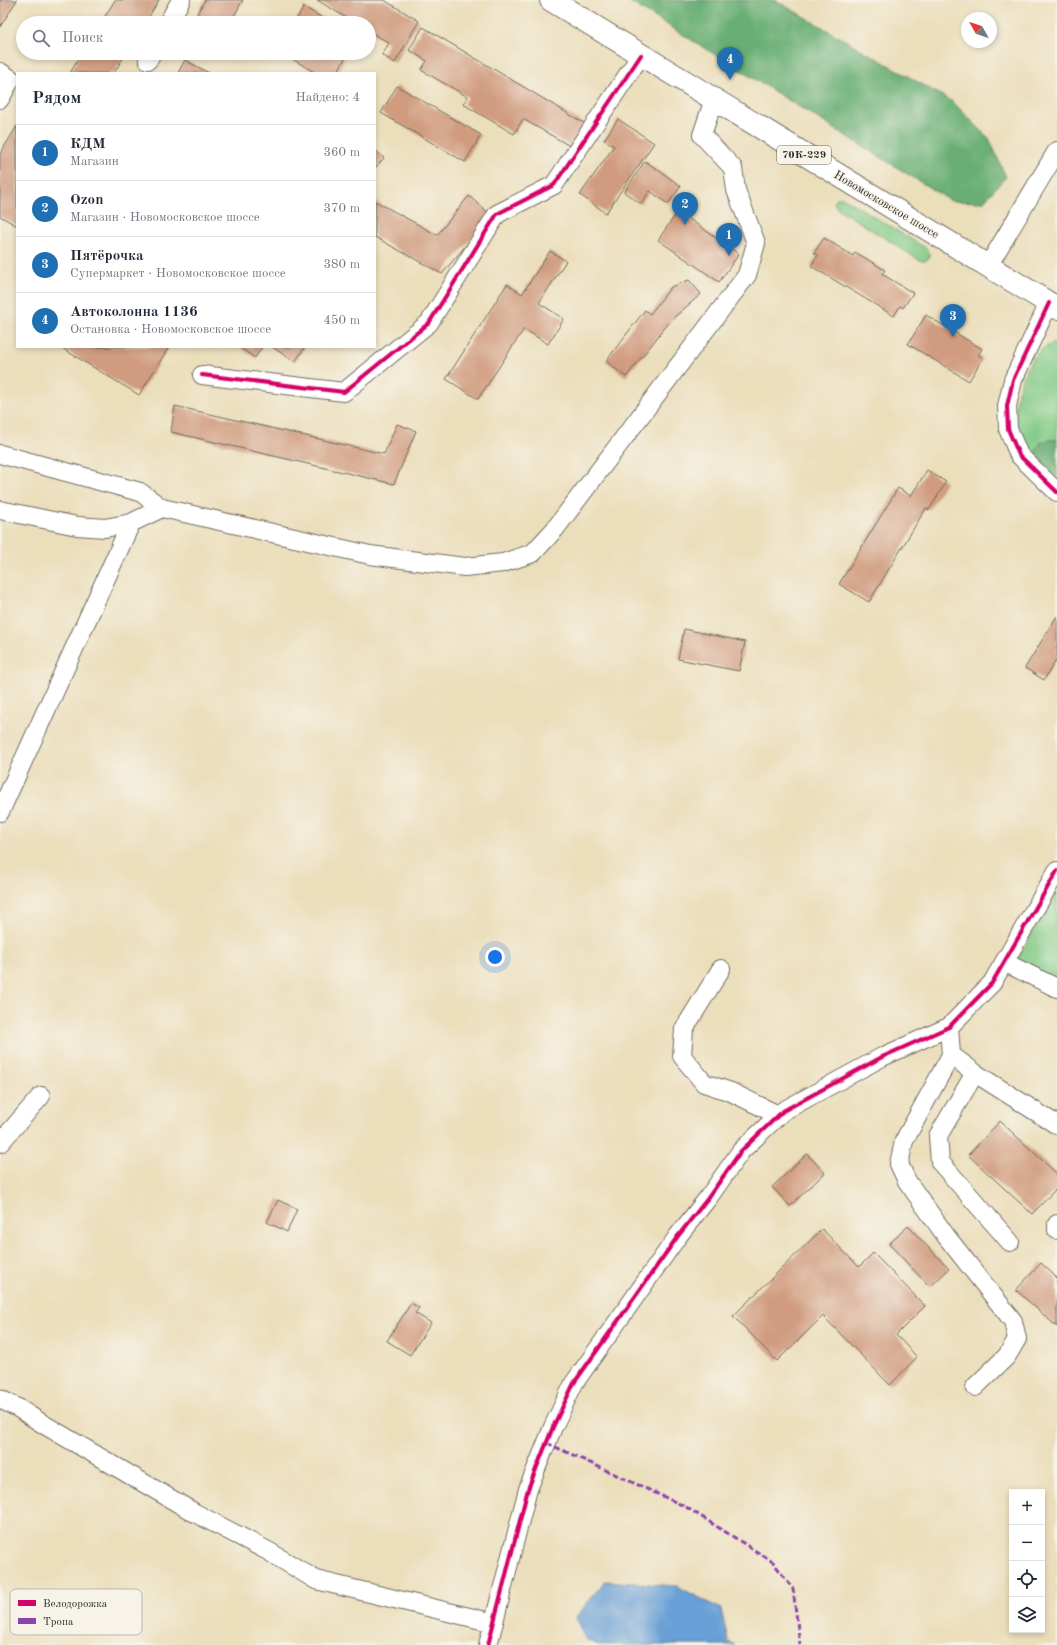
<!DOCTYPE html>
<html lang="ru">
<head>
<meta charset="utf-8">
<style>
	body { margin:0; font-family:"Old Standard TT",serif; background:#f2f2f3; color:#1f2937 }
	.controls { position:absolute; right:12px; bottom:12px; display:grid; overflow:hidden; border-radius:0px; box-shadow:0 2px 6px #0003 }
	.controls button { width:36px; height:36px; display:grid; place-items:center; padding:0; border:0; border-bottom:1px solid #e0e1e3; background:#fff; color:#1f2937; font:20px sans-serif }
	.compass { position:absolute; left:961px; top:12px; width:36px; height:36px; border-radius:50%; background:#fff; box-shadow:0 2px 6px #0003; rotate:310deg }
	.you { position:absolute; left:495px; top:957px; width:14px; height:14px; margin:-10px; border:3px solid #fff; border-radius:50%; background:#1a73e8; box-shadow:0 0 0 6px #1a73e833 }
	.badge { display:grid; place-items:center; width:26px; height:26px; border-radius:50%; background:#1f6fb2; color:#fff; font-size:13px; font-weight:700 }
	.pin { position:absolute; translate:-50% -33px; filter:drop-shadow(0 1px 2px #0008) }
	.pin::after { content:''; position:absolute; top:21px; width:14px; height:12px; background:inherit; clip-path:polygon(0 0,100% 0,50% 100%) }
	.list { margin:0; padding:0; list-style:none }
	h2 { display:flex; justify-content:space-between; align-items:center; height:52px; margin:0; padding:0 16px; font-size:17px }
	h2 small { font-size:13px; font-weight:400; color:#747a83 }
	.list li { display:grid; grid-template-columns:26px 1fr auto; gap:12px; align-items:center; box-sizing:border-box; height:56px; padding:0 16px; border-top:1px solid #e0e1e3 }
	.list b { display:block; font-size:15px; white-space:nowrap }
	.list p { margin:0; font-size:13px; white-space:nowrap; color:#747a83 }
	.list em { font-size:13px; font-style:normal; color:#747a83 }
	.icon { flex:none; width:22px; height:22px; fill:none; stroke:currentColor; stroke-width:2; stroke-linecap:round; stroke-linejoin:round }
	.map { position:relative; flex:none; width:1057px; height:1645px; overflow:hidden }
	.search { position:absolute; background:#fff; box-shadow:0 2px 6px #0003; left:16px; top:16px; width:360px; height:44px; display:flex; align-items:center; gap:10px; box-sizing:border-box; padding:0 14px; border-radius:22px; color:#747a83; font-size:15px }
	.panel { position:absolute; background:#fff; box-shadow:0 2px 6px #0003; left:16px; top:72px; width:360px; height:276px; border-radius:0px }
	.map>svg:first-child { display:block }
	.green { fill:#82cb87; stroke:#567b59 }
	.forest { fill:#69af74; stroke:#4a6d50 }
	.water { fill:#689fd6; stroke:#4a6580 }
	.building { fill:#d09b7f }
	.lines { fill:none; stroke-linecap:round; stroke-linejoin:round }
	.minor-casing { stroke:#6e6a5d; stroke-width:20 }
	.major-casing { stroke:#6e6a5d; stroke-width:24 }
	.minor { stroke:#fff; stroke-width:18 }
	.major { stroke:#fff; stroke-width:22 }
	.quiet { stroke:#8e44ad; stroke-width:3; stroke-dasharray:6 3; stroke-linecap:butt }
	.cycleway-casing { stroke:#f7f3e8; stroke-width:6 }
	.cycleway { stroke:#d6006c; stroke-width:4 }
	.labels { text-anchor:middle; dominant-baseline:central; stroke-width:3; stroke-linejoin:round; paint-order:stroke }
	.shield { fill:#f7f3e8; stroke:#686764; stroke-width:1 }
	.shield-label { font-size:11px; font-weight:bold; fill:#2b2b2b }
	.street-label { font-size:12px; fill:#2b2b2b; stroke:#f7f3e8 }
	.key { fill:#f7f3e8; stroke:#bab7af; stroke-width:1 }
	.key-label { font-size:11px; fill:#2b2b2b }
</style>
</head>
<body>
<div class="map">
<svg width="1057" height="1645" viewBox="0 0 1057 1645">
	<rect width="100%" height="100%" fill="#f7f3e8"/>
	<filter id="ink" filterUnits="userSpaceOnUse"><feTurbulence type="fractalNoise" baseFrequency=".025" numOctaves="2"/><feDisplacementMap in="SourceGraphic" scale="8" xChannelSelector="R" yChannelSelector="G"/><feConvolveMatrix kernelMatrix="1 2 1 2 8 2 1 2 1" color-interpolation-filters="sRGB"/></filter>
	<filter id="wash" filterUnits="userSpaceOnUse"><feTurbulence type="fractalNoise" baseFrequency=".012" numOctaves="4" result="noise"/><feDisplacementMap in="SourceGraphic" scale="16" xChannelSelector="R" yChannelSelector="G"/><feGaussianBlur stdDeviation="0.9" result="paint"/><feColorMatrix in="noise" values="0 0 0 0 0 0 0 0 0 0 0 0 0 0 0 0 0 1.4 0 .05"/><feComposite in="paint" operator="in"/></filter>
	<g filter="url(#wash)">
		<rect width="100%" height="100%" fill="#ebdebb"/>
		<path class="green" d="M837 198H843L926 248 930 253 929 258 925 261 919 260 837 208 834 203Z
			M1057 343V440H1049L1035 461C1025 452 1017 434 1016 420 1013 394 1028 347 1057 343Z
			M1057 892V997L1009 972Z"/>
		<path class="forest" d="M627 0H775L953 102 989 138 1006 177 983 202 951 201Z
			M1049 440H1057V483L1035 461 1036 452 1041 442Z"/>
		<path class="water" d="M605 1581 677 1586 721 1609 728 1641 736 1645H598L585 1639 576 1617Z"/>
		<g id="blocks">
			<path class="building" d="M0 0H17L0 27Z
				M115 0H159L145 23H101Z
				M205 0H243L230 23H215L197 14Z
				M317 0H384L419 21 395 63 382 55 389 43 369 31V23H355Z
				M304 7 331 23H294Z
				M423 27 589 126 575 149 523 119 514 134 463 104 468 97 421 70 427 61 409 50Z
				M82 53H126L114 73H70Z
				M282 53H348L337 73H316Z
				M185 60 209 73H178Z
				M397 86 481 135 465 162 381 113Z
				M618 119 654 143 606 213 580 195 614 146 604 140Z
				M17 126V226L0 216V154Z
				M375 150 384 158 375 168Z
				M645 161 681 186 668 204 650 191 641 204 624 192Z
				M469 196 491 215 442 274 375 237V201L437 235Z
				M678 211 739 254 719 282 658 240Z
				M824 238 853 256 855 252 885 270 882 274 913 293 903 308 900 306 894 316 811 266 818 255 814 253Z
				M550 251 566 261 539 303 564 319 548 344 524 329 478 399 446 379 507 284 522 294Z
				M689 280 701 294 671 320 626 377 606 361 645 310 650 314 671 287Z
				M926 315 982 349 978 355 983 358 969 381 908 344Z
				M60 347H169L139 395Z
				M239 347H262L255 358Z
				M272 347H305L295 362Z
				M175 406 384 454 397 424 416 431 394 484 171 432Z
				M927 470 946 482 929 510 926 508 869 602 839 584 898 488 911 496Z
				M1057 616V658L1044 680 1025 668Z
				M684 629 745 642 739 671 678 659Z
				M1000 1121 1057 1174V1188L1032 1214 968 1155Z
				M807 1154 825 1173 790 1206 772 1187Z
				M278 1200 297 1209 287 1232 267 1222Z
				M908 1226 949 1269 930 1287 889 1244Z
				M822 1229 859 1267 873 1253 925 1306 896 1335 917 1357 890 1385 823 1316 777 1361 733 1316Z
				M1041 1263 1057 1278V1327L1016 1290Z
				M411 1303 419 1308 415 1313 431 1323 410 1355 387 1341Z"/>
		</g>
	</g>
	<g filter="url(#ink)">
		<use href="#blocks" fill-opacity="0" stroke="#6e6a5d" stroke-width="1"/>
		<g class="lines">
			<defs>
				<path id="minor" d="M168 23 181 0
					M148 60 152 53
					M0 72 11 79 0 99
					M988 266 1057 151
					M1049 303 1013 380 1007 406 1008 429 1019 455 1057 492
					M202 375 344 392 429 323 497 214 554 185 641 55
					M0 454 140 492 162 508 370 555 465 567 503 563 533 553 555 529 747 275 756 243 736 190 733 168 702 135 714 99
					M0 510 77 526 105 528 131 523
					M0 812 131 523 162 508
					M1004 962 1057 988
					M721 969 684 1029 682 1056 704 1083 731 1092 778 1115
					M949 1027 951 1055 975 1073 938 1136 940 1162 1010 1242
					M951 1055 904 1141 899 1164 907 1181 946 1236 1013 1321 1017 1339 1007 1356 975 1387
					M975 1073 1057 1125
					M0 1143 41 1096
					M1057 1224V1230
					M0 1399 18 1408 43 1424 195 1513 268 1551 316 1580 494 1623
					M488 1645 528 1489 553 1427 574 1383 678 1236 708 1198 741 1151 783 1111 882 1057 949 1027 992 983 1057 871"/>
				<path id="major" d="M551 0 1057 308"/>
			</defs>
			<use href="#minor" class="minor-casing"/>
			<use href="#major" class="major-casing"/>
			<use href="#minor" class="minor"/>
			<use href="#major" class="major"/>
			<path class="quiet" d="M547 1443 686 1507 773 1562 793 1589 800 1645"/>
			<defs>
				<path id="cycleway" d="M1049 303 1013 380 1007 406 1008 429 1019 455 1057 492
					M202 375 344 392 429 323 497 214 554 185 641 55
					M488 1645 528 1489 553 1427 574 1383 678 1236 708 1198 741 1151 783 1111 882 1057 949 1027 992 983 1057 871"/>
			</defs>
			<use href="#cycleway" class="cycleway-casing"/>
			<use href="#cycleway" class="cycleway"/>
		</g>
	</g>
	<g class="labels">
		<rect class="shield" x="777" y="146" width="54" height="18" rx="3"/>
		<g class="shield-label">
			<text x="804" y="155">70К-229</text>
		</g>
		<g class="street-label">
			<text transform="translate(886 205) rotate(31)">Новомосковское шоссе</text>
		</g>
	</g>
	<rect x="10" y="1589" width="132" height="46" rx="6" class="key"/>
	<rect x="18" y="1600" width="18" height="6" fill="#d6006c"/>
	<rect x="18" y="1618" width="18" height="6" fill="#8e44ad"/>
	<g class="key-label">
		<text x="43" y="1607">Велодорожка</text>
		<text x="43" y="1625">Тропа</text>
	</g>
</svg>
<div class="controls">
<button>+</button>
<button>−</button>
<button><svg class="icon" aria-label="locate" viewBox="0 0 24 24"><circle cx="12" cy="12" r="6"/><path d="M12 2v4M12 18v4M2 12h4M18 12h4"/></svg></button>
<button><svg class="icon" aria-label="layers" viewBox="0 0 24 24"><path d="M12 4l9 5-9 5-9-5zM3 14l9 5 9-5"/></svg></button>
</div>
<svg class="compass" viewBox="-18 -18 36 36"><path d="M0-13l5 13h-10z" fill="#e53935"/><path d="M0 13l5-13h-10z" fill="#747a83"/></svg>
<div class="you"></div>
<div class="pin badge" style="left:729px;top:256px">1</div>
<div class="pin badge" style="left:685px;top:225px">2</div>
<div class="pin badge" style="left:953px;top:337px">3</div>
<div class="pin badge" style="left:730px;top:80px">4</div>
<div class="search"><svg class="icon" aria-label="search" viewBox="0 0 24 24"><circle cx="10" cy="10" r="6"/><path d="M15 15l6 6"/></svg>Поиск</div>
<section class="panel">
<h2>Рядом<small>Найдено: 4</small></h2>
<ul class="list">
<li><span class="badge">1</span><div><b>КДМ</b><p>Магазин</p></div><em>360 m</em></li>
<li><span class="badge">2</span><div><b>Ozon</b><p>Магазин · Новомосковское шоссе</p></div><em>370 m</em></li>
<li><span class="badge">3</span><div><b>Пятёрочка</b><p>Супермаркет · Новомосковское шоссе</p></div><em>380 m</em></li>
<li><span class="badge">4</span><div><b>Автоколонна 1136</b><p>Остановка · Новомосковское шоссе</p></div><em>450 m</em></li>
</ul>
</section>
</div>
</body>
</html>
